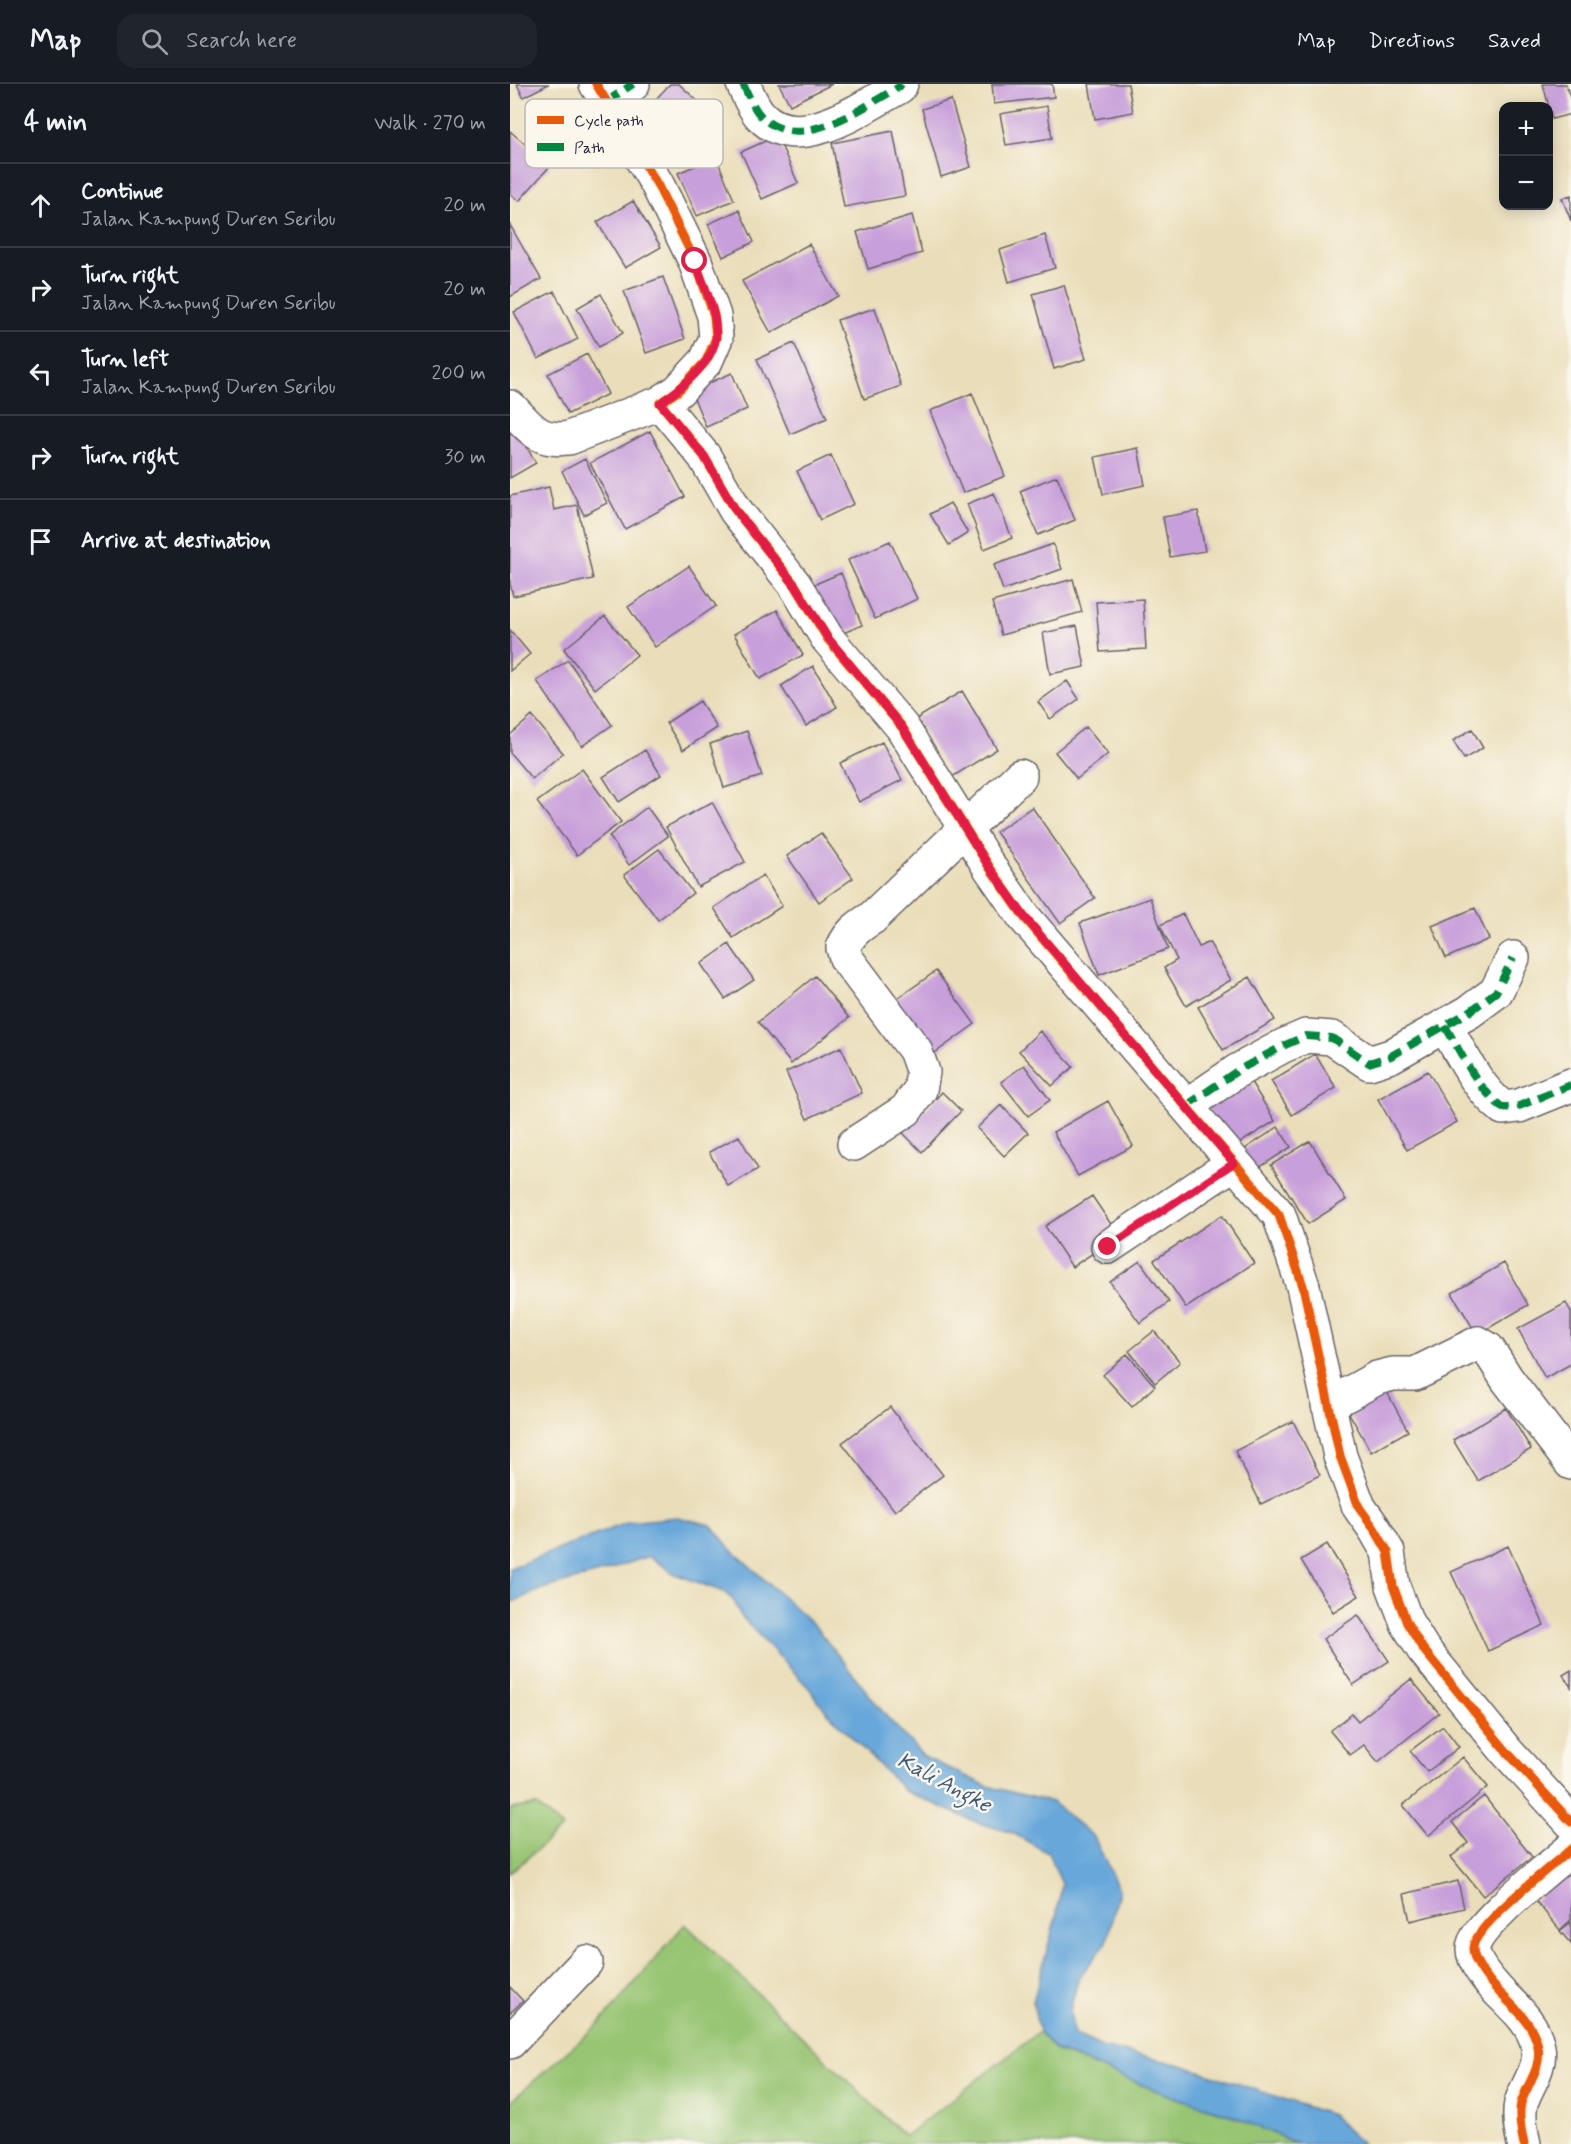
<!DOCTYPE html>
<html lang="en">
<head>
<meta charset="utf-8">
<style>
	body { margin:0; font-family:Mynerve,sans-serif; background:#20242c; color:#f1f3f6 }
	.controls { position:absolute; right:18px; top:18px; display:grid; overflow:hidden; border-radius:12px; box-shadow:0 3px 15px #0003 }
	.controls button { width:54px; height:54px; display:grid; place-items:center; padding:0; border:0; border-bottom:2px solid #363941; background:#171b24; color:#f1f3f6; font:30px sans-serif }
	.stop { position:absolute; width:18px; height:18px; margin:-14px; border:4px solid #e11d48; border-radius:50%; background:#fff }
	.stop.end { background:#e11d48; border-color:#fff; box-shadow:0 2px 6px #0008 }
	.list { margin:0; padding:0; list-style:none }
	h2 { display:flex; justify-content:space-between; align-items:center; height:78px; margin:0; padding:0 24px; font-size:26px }
	h2 small { font-size:20px; font-weight:400; color:#9ea1a6 }
	.list li { display:grid; grid-template-columns:39px 1fr auto; gap:18px; align-items:center; box-sizing:border-box; height:84px; padding:0 24px; border-top:2px solid #363941 }
	.list b { display:block; font-size:22px; white-space:nowrap }
	.list p { margin:0; font-size:20px; white-space:nowrap; color:#9ea1a6 }
	.list em { font-size:20px; font-style:normal; color:#9ea1a6 }
	.icon { flex:none; width:33px; height:33px; fill:none; stroke:currentColor; stroke-width:2; stroke-linecap:round; stroke-linejoin:round }
	.map { position:relative; flex:none; width:1061px; height:2060px; overflow:hidden }
	header { display:flex; align-items:center; gap:36px; box-sizing:border-box; height:84px; padding:0 30px; background:#171b24; border-bottom:2px solid #363941 }
	header strong { font-size:28px }
	nav { display:flex; gap:33px; margin-inline-start:auto; font-size:21px }
	.search { width:420px; height:54px; background:#20242c; display:flex; align-items:center; gap:15px; box-sizing:border-box; padding:0 21px; border-radius:18px; color:#9ea1a6; font-size:22px }
	main { display:flex }
	aside { flex:1; background:#171b24 }
	.map>svg:first-child { display:block }
	.green { fill:#98c573; stroke:#5d7457; stroke-width:1.5 }
	.water { fill:#67a7da; stroke:#44648a; stroke-width:1.5 }
	.building { fill:#c79fda }
	.lines { fill:none; stroke-linecap:round; stroke-linejoin:round }
	.street-casing { stroke:#686467; stroke-width:36 }
	.street { stroke:#fff; stroke-width:33 }
	.quiet { stroke:#00873e; stroke-width:8; stroke-dasharray:15 8; stroke-linecap:butt }
	.cycleway-casing { stroke:#fbf7ec; stroke-width:13 }
	.cycleway { stroke:#e8590c; stroke-width:9 }
	.route { stroke:#e11d48; stroke-width:8 }
	.labels { text-anchor:middle; dominant-baseline:central; stroke-width:5; stroke-linejoin:round; paint-order:stroke }
	.water-label { font-size:22px; font-style:italic; fill:#3e577b; stroke:#fbf7ec }
	.key { fill:#fbf7ec; stroke:#bab7b7; stroke-width:1.5 }
	.key-label { font-size:16px; fill:#22223b }
</style>
</head>
<body>
<header>
<strong>Map</strong>
<div class="search"><svg class="icon" aria-label="search" viewBox="0 0 24 24"><circle cx="10" cy="10" r="6"/><path d="M15 15l6 6"/></svg>Search here</div>
<nav><a>Map</a><a>Directions</a><a>Saved</a></nav>
</header>
<main>
<aside>
<h2>4 min<small>Walk · 270 m</small></h2>
<ul class="list">
<li><svg class="icon" aria-label="ahead" viewBox="0 0 24 24"><path d="M12 20V5M6 11l6-6 6 6"/></svg><div><b>Continue</b><p>Jalan Kampung Duren Seribu</p></div><em>20 m</em></li>
<li><svg class="icon" aria-label="right" viewBox="0 0 24 24"><path d="M7 20v-9h11M14 6l5 5-5 5"/></svg><div><b>Turn right</b><p>Jalan Kampung Duren Seribu</p></div><em>20 m</em></li>
<li><svg class="icon" aria-label="left" viewBox="0 0 24 24"><path d="M17 20v-9H6M10 6l-5 5 5 5"/></svg><div><b>Turn left</b><p>Jalan Kampung Duren Seribu</p></div><em>200 m</em></li>
<li><svg class="icon" aria-label="right" viewBox="0 0 24 24"><path d="M7 20v-9h11M14 6l5 5-5 5"/></svg><div><b>Turn right</b></div><em>30 m</em></li>
<li><svg class="icon" aria-label="arrive" viewBox="0 0 24 24"><path d="M6 21V4h12l-3 4 3 4H6"/></svg><div><b>Arrive at destination</b></div></li>
</ul>
</aside>
<div class="map">
<svg width="1061" height="2060" viewBox="0 0 1061 2060">
	<rect width="100%" height="100%" fill="#fbf7ec"/>
	<filter id="ink" filterUnits="userSpaceOnUse"><feTurbulence type="fractalNoise" baseFrequency=".0167" numOctaves="2"/><feDisplacementMap in="SourceGraphic" scale="12" xChannelSelector="R" yChannelSelector="G"/><feConvolveMatrix kernelMatrix="1 2 1 2 8 2 1 2 1" color-interpolation-filters="sRGB"/></filter>
	<filter id="wash" filterUnits="userSpaceOnUse"><feTurbulence type="fractalNoise" baseFrequency=".008" numOctaves="4" result="noise"/><feDisplacementMap in="SourceGraphic" scale="24" xChannelSelector="R" yChannelSelector="G"/><feGaussianBlur stdDeviation="1.35" result="paint"/><feColorMatrix in="noise" values="0 0 0 0 0 0 0 0 0 0 0 0 0 0 0 0 0 1.4 0 .05"/><feComposite in="paint" operator="in"/></filter>
	<g filter="url(#wash)">
		<rect width="100%" height="100%" fill="#eadeba"/>
		<path class="green" d="M26 1721 53 1743 0 1789V1725Z
			M175 1840 395 2052 529 1948 545 1966 650 2008 715 2029 789 2060H0V2018L91 1938Z"/>
		<path class="water" d="M167 1433 201 1441 219 1463 304 1541 377 1633 414 1673 477 1702 542 1718 584 1753 609 1806 597 1858 569 1893 560 1927 564 1950 592 1963 672 1981 822 2031 852 2060H789L715 2029 650 2008 545 1966 529 1948 523 1918 547 1829 552 1800 538 1769 503 1749 466 1738 395 1707 316 1627 299 1604 231 1532 224 1517 214 1508 165 1490 139 1472 93 1488 32 1505 0 1519V1484L119 1438Z"/>
		<g id="blocks">
			<path class="building" d="M7 0H39L13 13Z
				M160 0H169L192 21 157 59 129 33Z
				M269 0H322L280 21Z
				M482 0H542L544 13 484 20Z
				M579 0H618L623 28 585 35Z
				M1033 0H1056L1061 18V30L1042 35Z
				M441 16 461 83 431 93 412 25Z
				M537 22 542 54 496 61 490 30Z
				M0 47 40 82 9 117 0 110Z
				M383 47 395 112 334 123 322 59Z
				M267 52 288 99 252 115 231 68Z
				M206 73 224 116 187 132 168 89Z
				M1061 111V137L1052 114Z
				M123 117 151 163 115 184 87 138Z
				M229 126 244 158 213 173 198 140Z
				M402 131 412 169 358 185 347 148Z
				M0 141 31 195 0 213Z
				M535 151 545 184 499 198 490 166Z
				M299 160 328 212 261 249 232 197Z
				M153 193 175 255 136 269 114 207Z
				M554 201 576 275 544 285 523 210Z
				M44 207 68 255 28 275 4 228Z
				M91 210 113 249 89 263 67 224Z
				M365 224 391 302 354 315 327 236Z
				M284 259 317 334 280 350 247 275Z
				M77 270 98 310 58 330 38 290Z
				M222 289 237 325 196 343 181 307Z
				M462 309 495 392 453 409 420 327Z
				M0 335 26 379 0 394Z
				M140 347 175 413 115 445 80 379Z
				M628 364 635 401 593 410 585 373Z
				M321 371 344 420 310 436 287 387Z
				M75 375 97 419 74 431 52 387Z
				M547 392 565 436 528 451 510 407Z
				M39 403 44 426 67 421 83 495 3 512 0 499V412Z
				M484 409 502 454 474 465 457 420Z
				M440 419 458 449 439 461 420 430Z
				M688 427 695 467 660 473 653 433Z
				M380 457 407 515 365 535 338 476Z
				M543 460 552 485 493 506 484 481Z
				M179 482 206 522 145 563 118 523Z
				M331 489 352 541 324 553 303 501Z
				M563 495 572 528 491 551 482 518Z
				M633 515 636 565 590 568 586 518Z
				M267 526 293 571 250 595 224 550Z
				M95 532 127 571 85 605 54 565Z
				M567 542 575 583 540 590 533 549Z
				M0 546 20 570 0 587Z
				M58 576 102 641 72 662 27 597Z
				M303 582 327 623 296 642 271 602Z
				M557 597 569 615 540 635 528 618Z
				M452 607 487 665 442 693 406 635Z
				M190 617 207 644 173 666 156 639Z
				M22 632 53 669 22 695 0 669V651Z
				M576 643 598 670 567 695 545 668Z
				M962 645 973 664 954 675 943 657Z
				M237 647 252 692 214 704 200 660Z
				M372 658 392 696 349 718 330 679Z
				M135 666 151 691 109 718 93 693Z
				M72 685 111 738 67 771 27 718Z
				M202 718 235 778 188 803 156 743Z
				M137 723 158 752 119 781 99 752Z
				M522 723 585 814 550 839 486 748Z
				M311 749 343 794 309 818 277 772Z
				M149 765 183 809 148 836 114 791Z
				M253 791 272 822 223 854 204 824Z
				M640 814 658 865 589 891 570 839Z
				M965 824 979 855 936 874 922 842Z
				M673 830 689 863 699 858 721 896 676 922 654 884 667 876 650 841Z
				M219 860 244 896 215 915 191 880Z
				M426 887 465 940 422 971 384 917Z
				M305 892 339 934 281 980 248 938Z
				M740 893 765 936 713 966 688 923Z
				M530 947 563 983 542 1002 509 967Z
				M331 963 352 1009 297 1035 276 988Z
				M805 970 826 1004 782 1031 761 997Z
				M514 981 540 1016 518 1032 491 998Z
				M918 987 947 1038 897 1066 868 1015Z
				M736 990 765 1037 722 1064 693 1016Z
				M432 1008 451 1027 412 1068 393 1049Z
				M598 1017 623 1062 568 1092 543 1048Z
				M491 1021 518 1049 494 1072 467 1044Z
				M768 1043 781 1063 741 1089 729 1069Z
				M229 1052 248 1085 218 1102 199 1068Z
				M800 1057 836 1116 798 1140 761 1081Z
				M582 1112 609 1152 562 1183 535 1142Z
				M712 1131 744 1179 676 1224 644 1176Z
				M630 1177 659 1218 630 1239 600 1198Z
				M994 1179 1018 1221 967 1251 942 1209Z
				M1056 1219 1061 1228V1280L1035 1294 1008 1245Z
				M644 1247 670 1278 645 1299 619 1267Z
				M617 1270 645 1302 622 1323 593 1291Z
				M872 1299 898 1347 861 1368 834 1320Z
				M380 1323 433 1391 385 1427 332 1359Z
				M996 1324 1021 1365 968 1397 943 1356Z
				M783 1337 810 1391 751 1420 725 1367Z
				M817 1460 849 1512 823 1528 791 1476Z
				M998 1462 1034 1541 978 1567 941 1488Z
				M848 1531 879 1577 843 1601 813 1555Z
				M1061 1586V1603L1053 1591Z
				M901 1595 929 1629 868 1678 854 1661 840 1671 820 1647 842 1630 848 1637Z
				M933 1642 949 1663 917 1688 900 1667Z
				M953 1673 978 1703 918 1752 893 1721Z
				M974 1712 1022 1773 973 1812 941 1773 958 1759 942 1738Z
				M1061 1786V1836L1050 1846 1025 1816Z
				M948 1797 954 1824 900 1837 894 1810Z
				M1061 1838V1860L1050 1847Z
				M0 1903 13 1917 0 1929Z"/>
		</g>
	</g>
	<g filter="url(#ink)">
		<use href="#blocks" fill-opacity="0" stroke="#686467" stroke-width="1.5"/>
		<g class="lines">
			<defs>
				<path id="street" d="M86 0 147 100 185 177 204 232 206 254 196 277 168 307 150 319 194 372 226 427 285 501 317 554 392 643 480 784 514 833 769 1131 793 1202 830 1372 849 1423 864 1444 878 1468 883 1502 897 1539 913 1565 997 1668 1061 1738
					M233 0C238 10 243 24 251 32 288 71 353 23 389 3L391 0
					M96 18 123 0
					M0 323C21 344 27 358 59 354L150 319
					M935 942C952 970 966 1003 993 1024L1009 1022 1061 1001
					M676 1022 727 987 773 962 796 952 822 954 859 979 881 972 959 928 986 908 1003 874
					M344 1060 396 1026 410 1006 413 988 405 966 336 874 333 864C339 849 349 842 362 834L510 692
					M598 1163 724 1079
					M818 1321 867 1294 883 1290H905L968 1259 978 1265 997 1295 1061 1379
					M0 1958 76 1878
					M1014 2060C1011 2047 1008 2032 1011 2019 1017 2000 1032 1984 1028 1963 1024 1940 1005 1924 989 1908 980 1898 963 1879 963 1865 962 1843 1042 1782 1061 1765"/>
			</defs>
			<use href="#street" class="street-casing"/>
			<use href="#street" class="street"/>
			<path class="quiet" d="M233 0C238 10 243 24 251 32 288 71 353 23 389 3L391 0
				M96 18 123 0
				M935 942C952 970 966 1003 993 1024L1009 1022 1061 1001
				M676 1022 727 987 773 962 796 952 822 954 859 979 881 972 959 928 986 908 1003 874"/>
			<defs>
				<path id="cycleway" d="M86 0 147 100 185 177 204 232 206 254 196 277 168 307 150 319 194 372 226 427 285 501 317 554 392 643 480 784 514 833 769 1131 793 1202 830 1372 849 1423 864 1444 878 1468 883 1502 897 1539 913 1565 997 1668 1061 1738
					M1014 2060C1011 2047 1008 2032 1011 2019 1017 2000 1032 1984 1028 1963 1024 1940 1005 1924 989 1908 980 1898 963 1879 963 1865 962 1843 1042 1782 1061 1765"/>
			</defs>
			<use href="#cycleway" class="cycleway-casing"/>
			<use href="#cycleway" class="cycleway"/>
		</g>
	</g>
	<g class="lines" filter="url(#ink)">
		<path class="route" d="M185 177C193 200 208 228 206 253 204 279 170 305 150 319L194 372 226 427 285 501 318 554 392 643 480 784 514 832 724 1079 598 1163"/>
	</g>
	<g class="labels">
		<g class="water-label">
			<text transform="translate(434 1699) rotate(28)">Kali Angke</text>
		</g>
	</g>
	<rect x="15" y="15" width="198" height="69" rx="9" class="key"/>
	<rect x="27" y="32" width="27" height="8" fill="#e8590c"/>
	<rect x="27" y="59" width="27" height="8" fill="#00873e"/>
	<g class="key-label">
		<text x="64" y="42">Cycle path</text>
		<text x="64" y="69">Path</text>
	</g>
</svg>
<div class="controls">
<button>+</button>
<button>−</button>
</div>
<div class="stop" style="left:185px;top:177px"></div>
<div class="stop end" style="left:598px;top:1163px"></div>
</div>
</main>
</body>
</html>
